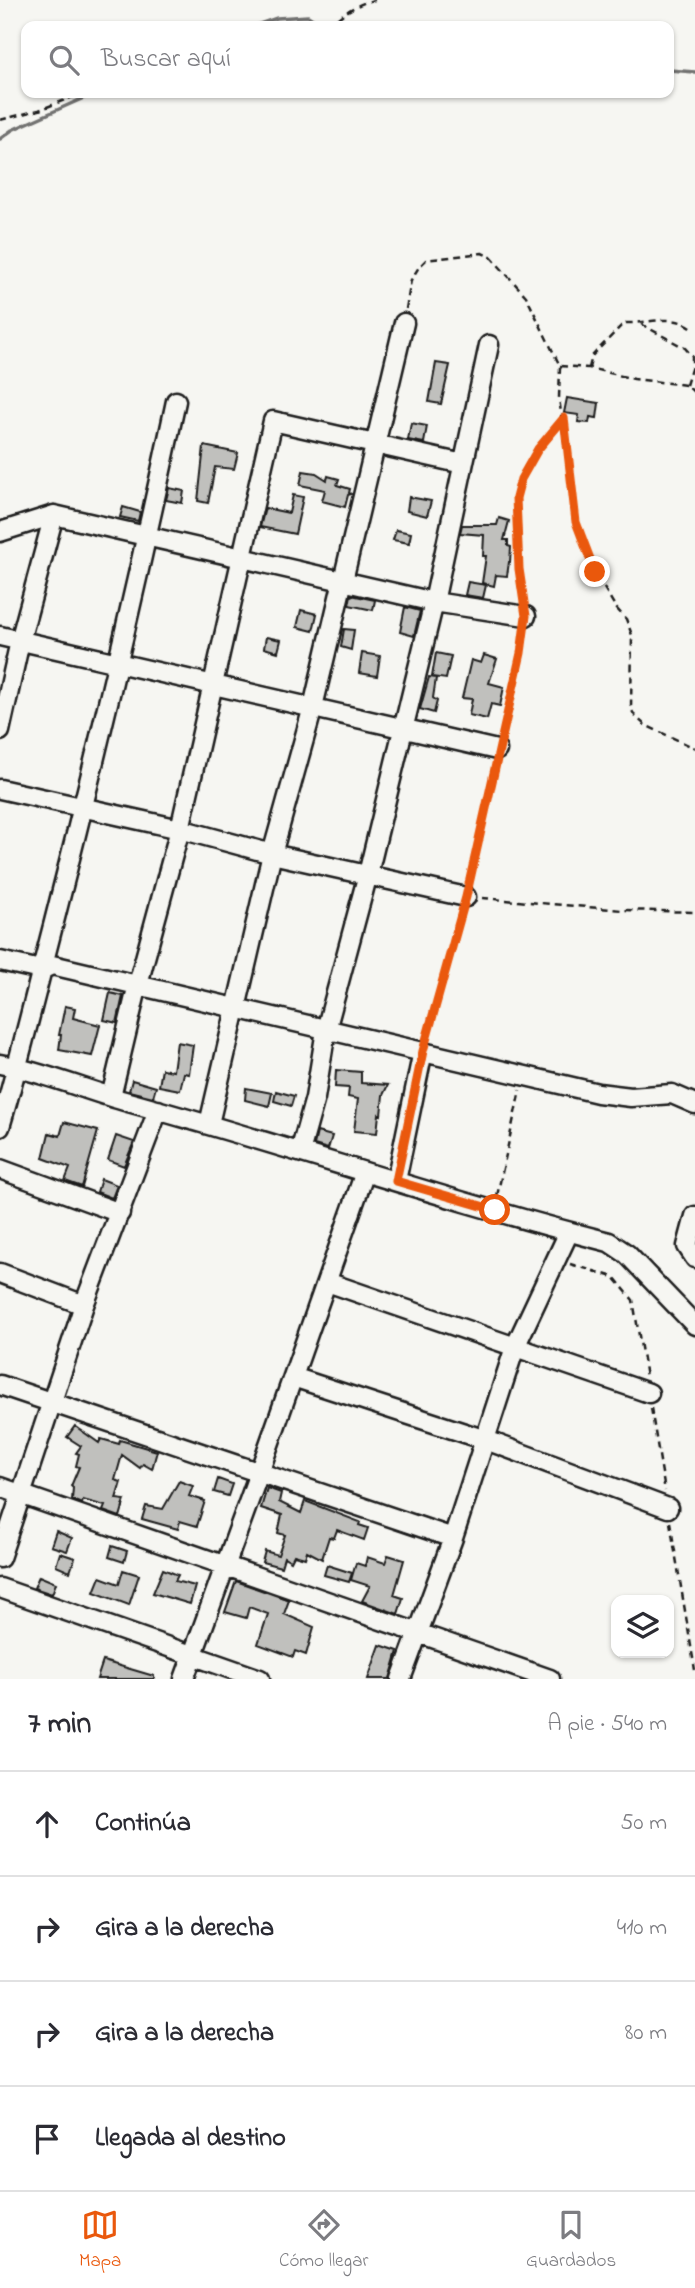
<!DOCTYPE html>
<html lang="es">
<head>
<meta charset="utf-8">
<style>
	body { margin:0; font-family:"Indie Flower",sans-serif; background:#f2f2f3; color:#2b2b33 }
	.controls { position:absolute; right:21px; bottom:21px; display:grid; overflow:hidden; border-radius:14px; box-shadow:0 2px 5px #0004 }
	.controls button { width:63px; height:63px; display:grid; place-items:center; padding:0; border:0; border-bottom:2px solid #e1e1e2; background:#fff; color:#2b2b33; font:35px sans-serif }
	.stop { position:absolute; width:21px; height:21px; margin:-16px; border:5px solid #ea580c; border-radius:50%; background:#fff }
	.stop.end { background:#ea580c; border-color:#fff; box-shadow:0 2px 7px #0008 }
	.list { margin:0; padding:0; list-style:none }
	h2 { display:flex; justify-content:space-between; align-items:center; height:91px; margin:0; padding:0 28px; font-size:30px }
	h2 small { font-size:23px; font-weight:400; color:#7c7c81 }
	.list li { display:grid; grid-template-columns:46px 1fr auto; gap:21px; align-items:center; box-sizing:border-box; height:105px; padding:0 28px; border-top:2px solid #e1e1e2 }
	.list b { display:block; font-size:26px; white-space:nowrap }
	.list em { font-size:23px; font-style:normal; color:#7c7c81 }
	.icon { flex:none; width:38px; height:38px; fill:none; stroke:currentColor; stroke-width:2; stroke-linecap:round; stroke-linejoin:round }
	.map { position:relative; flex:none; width:695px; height:1679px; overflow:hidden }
	.search { position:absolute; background:#fff; box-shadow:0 2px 5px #0004; left:21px; right:21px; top:21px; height:77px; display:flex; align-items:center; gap:18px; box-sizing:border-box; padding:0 24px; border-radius:14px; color:#7c7c81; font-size:26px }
	.sheet { height:511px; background:#fff }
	nav { display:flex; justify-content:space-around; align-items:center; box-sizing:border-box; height:98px; border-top:2px solid #e1e1e2; background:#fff; font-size:19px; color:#7c7c81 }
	nav a { display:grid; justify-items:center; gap:4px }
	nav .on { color:#ea580c }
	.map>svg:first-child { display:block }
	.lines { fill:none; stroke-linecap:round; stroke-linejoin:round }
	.stream { stroke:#727271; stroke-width:3.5 }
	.building { fill:#c0c0bd; stroke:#1c1c1c; stroke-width:2 }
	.minor-casing { stroke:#1c1c1c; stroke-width:23 }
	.path { stroke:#1c1c1c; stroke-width:2.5; stroke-dasharray:7 5; stroke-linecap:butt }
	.minor { stroke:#f6f6f2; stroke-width:18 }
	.route { stroke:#ea580c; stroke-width:9 }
</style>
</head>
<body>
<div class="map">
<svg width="695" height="1679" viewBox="0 0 695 1679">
	<rect width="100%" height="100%" fill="#f6f6f2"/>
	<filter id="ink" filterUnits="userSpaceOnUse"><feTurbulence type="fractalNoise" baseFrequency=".0143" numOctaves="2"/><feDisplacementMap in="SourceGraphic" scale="14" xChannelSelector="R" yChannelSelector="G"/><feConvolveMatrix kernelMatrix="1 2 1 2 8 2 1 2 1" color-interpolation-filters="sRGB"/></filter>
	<g filter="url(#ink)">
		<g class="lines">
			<path class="stream" d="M254 26 277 18 308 16 323 26
				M669 70 695 72
				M0 139 12 130 95 93"/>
		</g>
		<path class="building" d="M436 363 450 365 441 404 429 402Z
			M567 398 599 403 597 418 590 417 589 423 578 422 579 415 564 413Z
			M411 423 427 426 424 443 408 440Z
			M204 446 238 453 234 469 215 467 208 503 198 501Z
			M303 471 316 473 327 480 328 476 339 479 337 485 350 489 349 493 351 494 348 495 345 507 322 501 325 490 300 485Z
			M169 488 184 491 182 503 166 500Z
			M293 495 303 497 295 534 260 527 265 508 289 513Z
			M409 497 431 501 427 516 407 511Z
			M123 507 140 512 138 521 120 517Z
			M499 518 509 521 504 540H508V546L511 547 510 562H509L507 576 496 575 494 586 482 583 486 556H483L484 535 460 533 462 525H497Z
			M396 530 411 533 409 543 393 540Z
			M468 582 486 585 483 598 465 595Z
			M351 595 375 600 373 610 349 605Z
			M405 607 420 611 414 636 400 632Z
			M301 610 317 614 313 631 297 627Z
			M344 629 354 630 351 650 341 647Z
			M266 637 281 640 278 652 264 648Z
			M362 653 380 656 377 676 359 673Z
			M436 653 451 656 446 679 432 677Z
			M484 655 497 659 489 683 504 687 500 706 491 704 487 719 469 715 472 699 462 698 471 660 481 663Z
			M429 677 436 678 433 698 437 701 434 713 420 709Z
			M110 993 123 996 117 1023 104 1020Z
			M65 1006 75 1008 73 1018 100 1025 92 1056 59 1050 61 1035H59Z
			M177 1042 193 1045 189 1074 184 1073 180 1090 159 1086 162 1069 173 1071Z
			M336 1070 361 1072V1083L388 1085 383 1095 381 1115 379 1114 377 1133 354 1131 358 1099 348 1097 349 1088 335 1087Z
			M132 1080 156 1087 153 1097 129 1091Z
			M246 1088 272 1093 269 1106 245 1100Z
			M276 1091 294 1096 291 1106 274 1101Z
			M64 1122 98 1131 82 1187 65 1181 70 1168 43 1158 49 1133 60 1136Z
			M317 1132 332 1136 328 1149 314 1145Z
			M116 1136 134 1142 124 1166 108 1160Z
			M101 1179 117 1185 112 1198 97 1192Z
			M75 1426 99 1443 101 1439 119 1444 120 1440 157 1451 152 1469 143 1464 140 1468 122 1455 115 1480 121 1482 116 1499 125 1500 120 1517 103 1511 105 1506 83 1500 82 1504 72 1500 73 1488 71 1486 79 1467 76 1466 79 1454 76 1453 81 1446 67 1437Z
			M218 1479 232 1484 228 1496 214 1492Z
			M179 1481 193 1486 189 1496 205 1501 197 1526 180 1521 178 1529 142 1519 146 1506 163 1509Z
			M267 1488 281 1493 279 1502 301 1513 305 1501 360 1522 359 1525 368 1528 364 1540 337 1530 334 1538 329 1537 322 1559 307 1551 305 1558 294 1555 291 1561 284 1557 281 1567 262 1562 265 1551 278 1555 285 1535 278 1533 282 1515 261 1508Z
			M56 1531 72 1538 67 1551 51 1546Z
			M112 1546 127 1551 124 1562 109 1557Z
			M60 1553 75 1558 70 1572 56 1566Z
			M388 1555 404 1560 394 1595 403 1598 398 1614 362 1601 370 1586 351 1580 356 1563 365 1566 367 1557 385 1563Z
			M327 1565 352 1573 349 1582 324 1575Z
			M163 1569 178 1575 175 1581 195 1586 190 1604 153 1593Z
			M123 1570 139 1575 129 1605 94 1592 100 1577 119 1584Z
			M39 1576 56 1583 52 1594 34 1588Z
			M236 1581 289 1600 284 1614 314 1627 306 1655 295 1651 293 1657 258 1644 268 1614 249 1607 246 1618 225 1612Z
			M380 1645 398 1651 390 1679H368Z
			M103 1661 154 1676V1679H97Z"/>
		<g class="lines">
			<defs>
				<path id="minor" d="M0 532 54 515 434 602 526 616
					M0 636 497 750
					M0 731 20 641 54 515
					M0 789 180 829 272 854 466 897
					M0 961 41 970 52 965 598 1093 631 1097 672 1094 695 1104
					M0 1064C43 1072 85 1090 128 1102 289 1146 447 1201 609 1242L627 1254 695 1325
					M111 1097 138 984 180 829 273 421 463 464
					M209 1124 272 854 313 707 404 323
					M0 1127C20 1059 36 991 54 922 98 749 139 576 176 401
					M300 1152 315 1098 326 1030 368 874 434 602 489 345
					M0 1169 120 1213
					M396 1181 423 1051
					M695 1216 687 1246 695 1258
					M0 1273 84 1305
					M327 1282 649 1393
					M293 1377 486 1440 668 1508
					M0 1385 453 1538
					M0 1487 550 1679
					M0 1558 84 1305 158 1110
					M0 1588 260 1679
					M184 1679 259 1473 365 1172
					M401 1679 453 1538 515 1347 569 1232"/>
			</defs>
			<use href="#minor" class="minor-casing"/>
			<path class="path" d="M328 26C341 15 357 3 375 0
				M0 120 39 110 73 97 113 93
				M406 309 411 280 419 267 426 260 482 253 491 257 526 296 560 366 559 398 576 522 595 573 616 608 626 619 632 635 631 709 635 716 645 725 695 748
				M641 324 685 348 692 356V366L686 385
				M560 366 589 368 634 379 686 385 695 393
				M589 368 592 356 624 323C648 324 675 312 695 330
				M523 601C519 570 511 510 520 482 527 458 547 437 563 419
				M501 735 521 653 523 632
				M469 882 494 765
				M482 898 622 910 695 912
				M427 1037 462 912
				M497 1196 520 1090
				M570 1264 614 1277 633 1300 646 1377
				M651 1408 665 1491
				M670 1522 695 1670"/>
			<use href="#minor" class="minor"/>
		</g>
	</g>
	<g class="lines" filter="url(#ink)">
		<path class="route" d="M495 1210 396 1181 423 1051 466 897 521 653 526 616 519 569 516 498 521 479 538 449 564 418 576 522 595 572"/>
	</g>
</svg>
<div class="controls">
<button><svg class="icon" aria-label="layers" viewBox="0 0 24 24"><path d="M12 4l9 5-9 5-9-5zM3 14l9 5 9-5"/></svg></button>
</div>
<div class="stop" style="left:495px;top:1210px"></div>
<div class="stop end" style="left:595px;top:572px"></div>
<div class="search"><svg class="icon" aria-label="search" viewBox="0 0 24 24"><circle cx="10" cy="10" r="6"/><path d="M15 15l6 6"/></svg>Buscar aquí</div>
</div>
<section class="sheet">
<h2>7 min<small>A pie · 540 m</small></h2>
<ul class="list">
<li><svg class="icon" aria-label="ahead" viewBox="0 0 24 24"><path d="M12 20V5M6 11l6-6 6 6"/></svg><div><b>Continúa</b></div><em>50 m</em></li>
<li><svg class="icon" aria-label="right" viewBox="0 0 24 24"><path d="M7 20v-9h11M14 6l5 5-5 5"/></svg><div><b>Gira a la derecha</b></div><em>410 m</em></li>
<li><svg class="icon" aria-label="right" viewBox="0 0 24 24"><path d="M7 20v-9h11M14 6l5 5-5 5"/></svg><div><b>Gira a la derecha</b></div><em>80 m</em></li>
<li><svg class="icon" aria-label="arrive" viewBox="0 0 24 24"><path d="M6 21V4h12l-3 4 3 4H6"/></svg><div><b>Llegada al destino</b></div></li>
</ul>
</section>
<nav>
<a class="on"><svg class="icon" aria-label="map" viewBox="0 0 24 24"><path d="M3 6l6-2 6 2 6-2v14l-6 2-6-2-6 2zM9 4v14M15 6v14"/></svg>Mapa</a>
<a><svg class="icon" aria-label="directions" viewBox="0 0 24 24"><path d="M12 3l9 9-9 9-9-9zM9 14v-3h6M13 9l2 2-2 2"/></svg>Cómo llegar</a>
<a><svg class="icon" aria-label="saved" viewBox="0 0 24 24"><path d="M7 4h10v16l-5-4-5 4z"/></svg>Guardados</a>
</nav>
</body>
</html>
